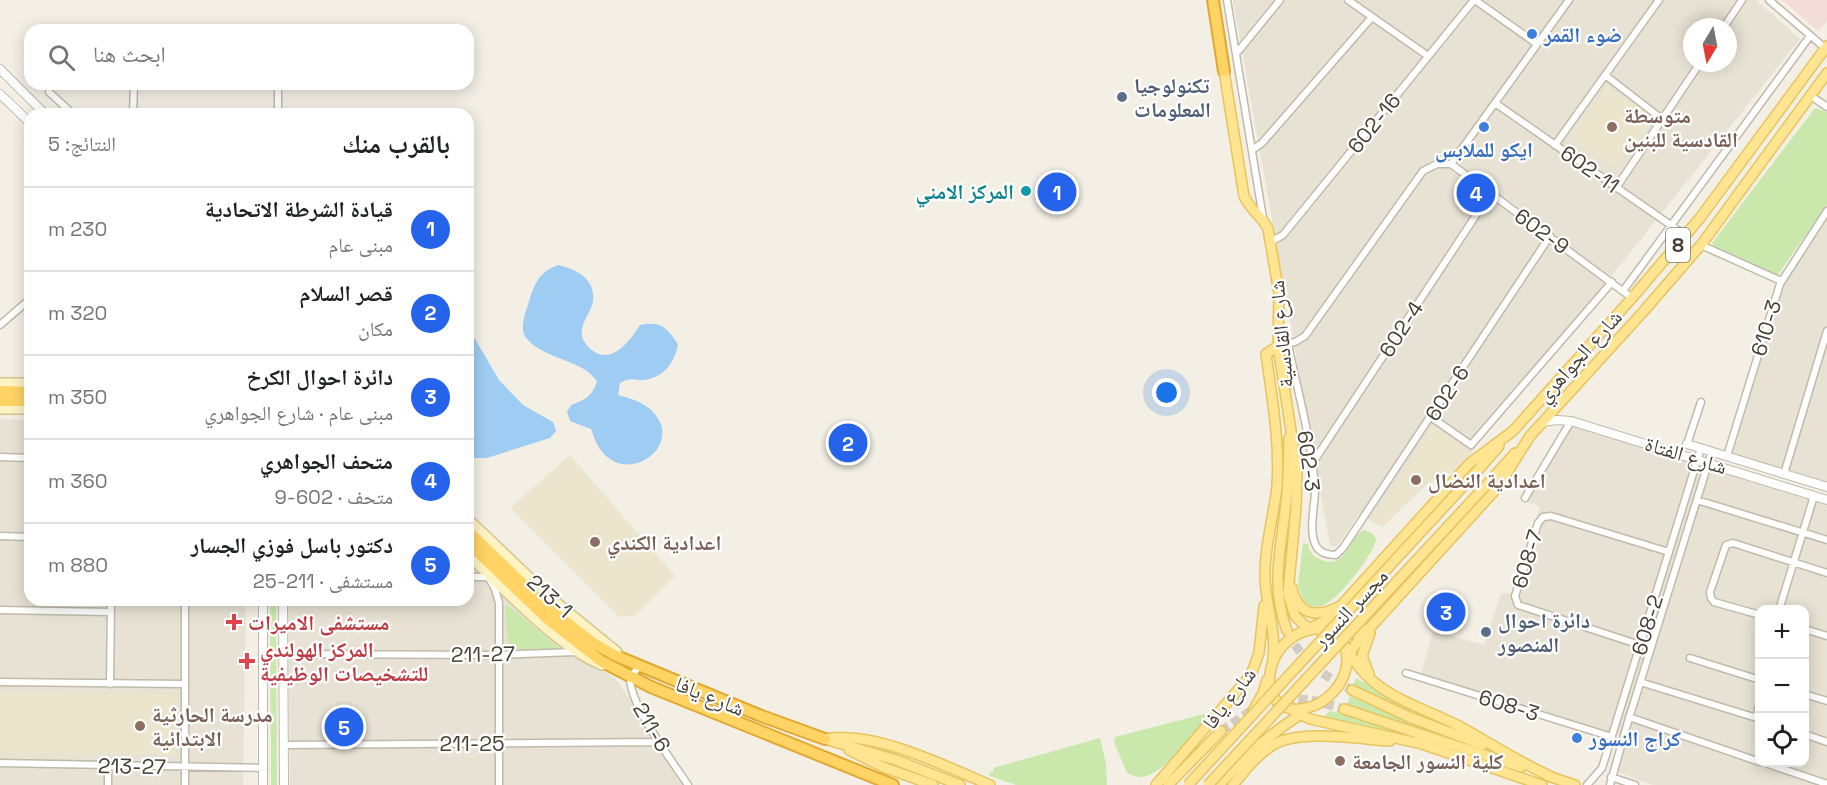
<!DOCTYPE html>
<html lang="ar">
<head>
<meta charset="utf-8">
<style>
	body { margin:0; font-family:"Space Grotesk","Noto Naskh Arabic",sans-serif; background:#f2f2f2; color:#202124; direction:rtl }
	.controls { position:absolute; right:18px; bottom:18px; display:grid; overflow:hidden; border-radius:12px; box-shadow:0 3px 15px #0003 }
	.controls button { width:54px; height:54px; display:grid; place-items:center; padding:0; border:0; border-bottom:2px solid #e0e0e0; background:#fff; color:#202124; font:30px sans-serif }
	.compass { position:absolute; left:1683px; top:18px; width:54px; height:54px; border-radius:50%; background:#fff; box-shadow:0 3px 15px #0003; rotate:190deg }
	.you { position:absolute; left:1167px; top:393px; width:21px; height:21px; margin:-15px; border:4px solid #fff; border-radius:50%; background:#1a73e8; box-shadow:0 0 0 9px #1a73e833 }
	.badge { display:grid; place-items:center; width:39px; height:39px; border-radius:50%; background:#2563eb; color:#fff; font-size:20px; font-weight:700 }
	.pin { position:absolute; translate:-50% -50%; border:3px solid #fff; box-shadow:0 2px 6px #0006 }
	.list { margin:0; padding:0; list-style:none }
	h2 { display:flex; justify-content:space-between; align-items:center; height:78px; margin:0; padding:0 24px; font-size:26px }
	h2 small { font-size:20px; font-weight:400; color:#757577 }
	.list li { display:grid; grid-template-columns:39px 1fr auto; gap:18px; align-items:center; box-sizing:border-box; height:84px; padding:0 24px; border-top:2px solid #e0e0e0 }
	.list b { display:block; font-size:22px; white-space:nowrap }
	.list p { margin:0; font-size:20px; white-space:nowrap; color:#757577 }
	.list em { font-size:20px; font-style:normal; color:#757577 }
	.icon { flex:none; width:33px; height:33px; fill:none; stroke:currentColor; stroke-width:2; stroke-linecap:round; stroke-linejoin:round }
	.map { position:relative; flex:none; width:1827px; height:785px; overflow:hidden; direction:ltr }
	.search { position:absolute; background:#fff; box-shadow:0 3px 15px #0003; left:24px; top:24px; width:450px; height:66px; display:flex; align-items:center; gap:15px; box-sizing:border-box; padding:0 21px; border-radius:18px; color:#757577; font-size:22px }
	.panel { position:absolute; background:#fff; box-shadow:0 3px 15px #0003; left:24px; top:108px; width:450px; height:498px; border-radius:18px; direction:rtl }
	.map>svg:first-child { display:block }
	.residential { fill:#e7e2d3; fill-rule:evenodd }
	.education { fill:#ece5ce }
	.medical { fill:#f4ddd8 }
	.green { fill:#cae8ac }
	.water { fill:#9fccf2 }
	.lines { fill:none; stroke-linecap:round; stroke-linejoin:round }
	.primary-tunnel { stroke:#d0ccc2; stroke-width:9; stroke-dasharray:9 4.5; stroke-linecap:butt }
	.minor-casing { stroke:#c1baaa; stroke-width:9 }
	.tertiary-casing { stroke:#c1baaa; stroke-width:10 }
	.secondary-casing { stroke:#d4c693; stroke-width:12 }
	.primary-casing { stroke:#e6c45f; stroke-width:12 }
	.motorway-casing { stroke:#e1a931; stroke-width:14 }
	.minor { stroke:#fff; stroke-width:6 }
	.tertiary { stroke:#fff; stroke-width:8 }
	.secondary { stroke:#fff3c3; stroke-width:9 }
	.primary { stroke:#ffe592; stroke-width:9 }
	.motorway { stroke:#ffd364; stroke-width:10 }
	.primary-bridge-casing { stroke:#e6c45f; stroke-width:12; stroke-linecap:butt }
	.primary-bridge { stroke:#ffe592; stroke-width:9 }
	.shop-dot { fill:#3f7fe0; stroke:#fff; stroke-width:2 }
	.service-dot { fill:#5c6f8a; stroke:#fff; stroke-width:2 }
	.education-dot { fill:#8d6e63; stroke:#fff; stroke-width:2 }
	.culture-dot { fill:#0f9aa8; stroke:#fff; stroke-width:2 }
	.health-dot { fill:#e0444e; stroke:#fff; stroke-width:2 }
	.labels { text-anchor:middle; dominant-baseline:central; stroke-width:4.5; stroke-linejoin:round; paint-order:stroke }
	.shield { fill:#fff; stroke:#7d7971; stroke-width:1.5 }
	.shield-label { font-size:20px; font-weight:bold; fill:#453f34 }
	.shop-label { font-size:21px; font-weight:bold; fill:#366cbe; stroke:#fff; text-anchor:start }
	.service-label { font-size:21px; font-weight:bold; fill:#4e5e75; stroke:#fff; text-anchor:start }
	.education-label { font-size:21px; font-weight:bold; fill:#785e54; stroke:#fff; text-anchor:start }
	.street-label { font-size:21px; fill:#453f34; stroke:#fff }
	.culture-label { font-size:21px; font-weight:bold; fill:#0d838f; stroke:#fff; text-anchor:end }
	.health-label { font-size:21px; font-weight:bold; fill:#be3a42; stroke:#fff; text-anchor:start }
</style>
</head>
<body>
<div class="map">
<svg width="1827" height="785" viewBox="0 0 1827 785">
	<rect width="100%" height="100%" fill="#f3efe5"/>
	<path class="residential" d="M1233 0H1756L1800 39 1459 468 1427 484 1383 527 1359 514 1337 546H1330ZM1692 27H1728V63H1692Z
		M1827 218V482L1731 452 1781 284Z
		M0 419 30 420V600H246L243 785H0Z
		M1571 425 1827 505V785H1653L1615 771 1624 737 1421 674 1433 631 1484 645 1501 594 1511 593 1540 507 1525 501ZM1760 610H1804V762H1760Z
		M468 563 506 597 587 661 615 678 690 785H290L288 600H468Z"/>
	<path class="education" d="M1607 87 1655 118 1614 168 1569 136Z
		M1433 426 1471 453 1454 472 1443 475 1427 484 1383 527 1371 521Z
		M570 455 675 576 635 616 619 617 510 508Z
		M0 693 177 694 176 755 0 753Z"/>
	<path class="medical" d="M1782 0H1827V21L1819 31Z"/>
	<path class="green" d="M1815 108 1827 112V205L1777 276 1715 248 1712 243Z
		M1364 530 1372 533 1376 539C1374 555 1337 601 1322 606 1315 608 1310 605 1304 602L1298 585 1303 543 1308 544C1309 551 1313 556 1319 559 1347 572 1348 537 1364 530Z
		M1386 582 1390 586 1364 614 1354 607Z
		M270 600H276L277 785H271Z
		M508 605 560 649 517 650 516 648 508 649 505 606Z
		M1356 678 1431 720 1353 686Z
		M1350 696 1426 730 1347 704Z
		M1329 711 1341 713 1443 747 1377 729 1324 718Z
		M1204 714 1207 718C1193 734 1162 777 1140 777 1136 777 1131 775 1127 773L1114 742 1115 737Z
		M1100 738 1106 764 1107 785H1016L990 776 989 773 994 772 993 768Z"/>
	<path class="water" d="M558 265C576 269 596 279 593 301 591 313 580 323 582 336 584 343 588 347 593 351 613 365 631 339 640 325 661 321 666 327 678 344 675 362 664 378 643 380 632 380 630 377 620 383L618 395C632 399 648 403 657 417 680 450 623 488 598 446 595 441 593 434 591 429L570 421 567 412 571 405C586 399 592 397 597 381 594 378 591 374 587 371 572 360 532 353 524 334 520 324 527 309 530 298 536 281 540 272 558 265Z
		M468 327 499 380 523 405 553 422 556 431 550 438 487 458H468Z"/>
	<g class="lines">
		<path class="primary-tunnel" d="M1288 633C1303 662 1324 676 1352 690
			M1285 698 1312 700 1344 709
			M1221 731 1258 706"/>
		<defs>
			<path id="minor" d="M1227 0 1263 218
				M1348 0 1428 56
				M1475 0 1537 44
				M1769 0 1825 48
				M1724 27 1742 0
				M1236 54 1280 0
				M1605 75 1662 119
				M278 84V114
				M49 92 73 114
				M1811 96 1827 107
				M1495 103 1685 235
				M133 114 134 84
				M1555 145 1659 0
				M1252 150 1262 143 1372 17
				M1451 164 1632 298
				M1451 164 1569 0
				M1616 188 1700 63
				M1270 242 1283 235 1474 0
				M1701 245 1781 281
				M1623 291 1810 36
				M0 325 30 299
				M1285 344 1295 342 1305 336 1423 171 1437 164H1451
				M1288 344C1297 389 1313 445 1315 490 1315 507 1308 530 1316 546 1320 553 1328 555 1336 555L1343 548 1550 236
				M1431 417 1471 445 1612 282
				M1687 444 1701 402
				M1727 456 1780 284 1827 211
				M0 457 30 458
				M1312 464 1490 194
				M1784 474 1827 331
				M1525 498 1571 421
				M1697 500 1827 540
				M0 536 30 537
				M468 577H488
				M489 578 495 589 499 603V785
				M185 600V785
				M0 610 110 612
				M1779 610 1814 496
				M1760 615 1714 602 1711 598 1710 592 1726 545 1733 543 1827 573
				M1804 629 1827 636
				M1640 645 1518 605 1515 596 1538 523 1543 517 1551 516 1669 552
				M284 654 498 655 575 652
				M1690 658 1760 680
				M639 667 630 677C629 704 672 761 688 785
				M1406 673 1612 737
				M0 682 185 684
				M1640 682 1760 719
				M110 684 111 600
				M1804 694 1827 701
				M1629 717 1760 762
				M1756 718 1760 701
				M1804 734 1827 742
				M284 745 659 742
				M1762 762 1827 784
				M0 763 264 768
				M108 765V785
				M1611 777 1635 785
				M1587 785 1602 768 1701 448
				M1610 785 1627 725 1712 451"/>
			<path id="tertiary" d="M0 69 45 114
				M0 94 30 123
				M1543 422 1557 420 1571 421 1827 500
				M1687 444 1827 487
				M263 600V785
				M283 600 284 785"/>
			<path id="secondary" d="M0 383H30
				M0 409H30
				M468 519 552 599 617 652
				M468 555C506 590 556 646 602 665"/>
			<path id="primary" d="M1224 71 1244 196C1250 210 1262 216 1268 229L1279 293 1278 346 1297 470 1296 507 1288 594 1295 616 1303 624 1312 629
				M1478 470 1499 446
				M1491 480 1515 453
				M1292 588C1298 615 1316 618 1338 607
				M1337 616V625C1346 636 1356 635 1367 629
				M1314 629C1327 630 1339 634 1344 646 1350 659 1346 674 1339 685 1332 695 1321 704 1310 707 1253 724 1258 637 1314 629Z
				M1287 631C1270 584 1281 550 1286 503 1289 482 1288 460 1289 438
				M1300 633 1329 619 1470 463 1513 431 1632 298 1700 218 1827 46
				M1344 645C1351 656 1357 666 1366 675 1391 700 1428 710 1459 726 1490 743 1520 763 1552 777
				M1273 659C1277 629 1264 602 1265 572 1265 544 1274 515 1277 486 1280 442 1272 398 1266 354L1278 346
				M1347 665 1352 650 1358 641 1498 487 1530 436 1643 312 1701 245 1827 73
				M1369 674 1362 656 1370 633
				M1352 690 1409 717 1483 745
				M1281 704 1310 719 1422 744 1542 785
				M1344 709 1521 767
				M1253 711 1263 693 1267 680
				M825 739C874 730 945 766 990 785
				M828 740 896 760 960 785
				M849 750 883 767 933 785
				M1548 776 1575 785
				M1156 785 1251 675 1259 653 1264 606
				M1168 785 1221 731
				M1219 785C1245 757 1270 733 1303 713
				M1233 785C1245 770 1257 755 1273 745 1300 729 1358 739 1390 741"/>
			<path id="motorway" d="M1213 0 1224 71
				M0 391 30 392
				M0 401H30
				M468 531 548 608 592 642 614 655 759 715 825 739
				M468 543 546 618 601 661 651 687 893 785"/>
		</defs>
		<use href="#minor" class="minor-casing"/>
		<use href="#tertiary" class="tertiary-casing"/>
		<use href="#secondary" class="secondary-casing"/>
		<use href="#primary" class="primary-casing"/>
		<use href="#motorway" class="motorway-casing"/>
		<use href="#minor" class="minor"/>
		<use href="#tertiary" class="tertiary"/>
		<use href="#secondary" class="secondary"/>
		<use href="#primary" class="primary"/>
		<use href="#motorway" class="motorway"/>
		<defs>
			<path id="primary-bridge" d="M1188 785 1478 470
				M1208 785 1491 480"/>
		</defs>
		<use href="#primary-bridge" class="primary-bridge-casing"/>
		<use href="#primary-bridge" class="primary-bridge"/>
	</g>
	<g class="shop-dot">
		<circle cx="1532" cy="34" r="6"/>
		<circle cx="1484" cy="127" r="6"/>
		<circle cx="1577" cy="738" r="6"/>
	</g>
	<g class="service-dot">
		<circle cx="1122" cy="97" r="6"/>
		<circle cx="1486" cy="632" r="6"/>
	</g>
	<g class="education-dot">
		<circle cx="1612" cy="127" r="6"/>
		<circle cx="1416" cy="480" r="6"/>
		<circle cx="595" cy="542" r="6"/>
		<circle cx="140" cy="726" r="6"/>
		<circle cx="1340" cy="761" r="6"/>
	</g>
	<circle class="culture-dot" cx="1026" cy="191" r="6"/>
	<g class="health-dot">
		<path d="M231 613h6v6h6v6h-6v6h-6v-6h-6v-6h6z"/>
		<path d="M244 652h6v6h6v6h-6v6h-6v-6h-6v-6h6z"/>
	</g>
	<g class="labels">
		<rect class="shield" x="1666" y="228" width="24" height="34" rx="4.5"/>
		<g class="shield-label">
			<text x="1678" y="245">8</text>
		</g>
		<g class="shop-label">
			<text x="1544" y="34">ضوء القمر</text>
			<text x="1484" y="149" text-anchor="middle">ايكو للملابس</text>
			<text x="1589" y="738">كراج النسور</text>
		</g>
		<g class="service-label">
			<text x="1134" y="85">تكنولوجيا<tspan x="1134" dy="24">المعلومات</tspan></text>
			<text x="1498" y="620">دائرة احوال<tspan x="1498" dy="24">المنصور</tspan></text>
		</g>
		<g class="education-label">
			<text x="1624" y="115">متوسطة<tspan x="1624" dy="24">القادسية للبنين</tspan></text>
			<text x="1428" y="480">اعدادية النضال</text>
			<text x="607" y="542">اعدادية الكندي</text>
			<text x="152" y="714">مدرسة الحارثية<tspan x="152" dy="24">الابتدائية</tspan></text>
			<text x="1352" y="761">كلية النسور الجامعة</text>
		</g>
		<g class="street-label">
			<text transform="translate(1374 123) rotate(-51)">602-16</text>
			<text transform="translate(1590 169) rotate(35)">602-11</text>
			<text transform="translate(1542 231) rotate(36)">602-9</text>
			<text transform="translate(1766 328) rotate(-73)">610-3</text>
			<text transform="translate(1401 329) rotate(-57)">602-4</text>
			<text transform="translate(1281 334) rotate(-95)">شارع القادسية</text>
			<text transform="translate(1579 356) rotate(-48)">شارع الجواهري</text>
			<text transform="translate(1447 393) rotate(-57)">602-6</text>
			<text transform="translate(1686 455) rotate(17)">شارع الفتاة</text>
			<text transform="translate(1309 461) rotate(82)">602-3</text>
			<text transform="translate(1527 559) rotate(-73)">608-7</text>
			<text transform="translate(550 596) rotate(42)">213-1</text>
			<text transform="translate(1350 608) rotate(-47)">مجسر النسور</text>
			<text transform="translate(1647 625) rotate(-73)">608-2</text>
			<text transform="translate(483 654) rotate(-1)">211-27</text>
			<text transform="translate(710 696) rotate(22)">شارع يافا</text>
			<text transform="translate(1229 698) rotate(-52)">شارع يافا</text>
			<text transform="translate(1509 705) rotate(17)">608-3</text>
			<text transform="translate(652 727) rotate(60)">211-6</text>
			<text x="472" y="743">211-25</text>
			<text transform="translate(132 766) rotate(1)">213-27</text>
		</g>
		<g class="culture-label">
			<text x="1014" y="191">المركز الامني</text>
		</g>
		<g class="health-label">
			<text x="248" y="622">مستشفى الاميرات</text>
			<text x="260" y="649">المركز الهولندي<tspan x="260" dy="24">للتشخيصات الوظيفية</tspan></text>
		</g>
	</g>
</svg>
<div class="controls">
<button>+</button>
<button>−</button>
<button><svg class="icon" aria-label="locate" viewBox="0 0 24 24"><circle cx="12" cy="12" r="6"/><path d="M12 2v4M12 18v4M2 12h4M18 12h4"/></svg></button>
</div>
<svg class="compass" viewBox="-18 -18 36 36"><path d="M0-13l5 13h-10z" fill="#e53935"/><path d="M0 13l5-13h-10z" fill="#757577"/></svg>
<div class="you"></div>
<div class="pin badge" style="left:1057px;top:192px">1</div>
<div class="pin badge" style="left:848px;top:443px">2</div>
<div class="pin badge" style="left:1446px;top:612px">3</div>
<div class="pin badge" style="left:1476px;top:193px">4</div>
<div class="pin badge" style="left:344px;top:727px">5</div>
<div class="search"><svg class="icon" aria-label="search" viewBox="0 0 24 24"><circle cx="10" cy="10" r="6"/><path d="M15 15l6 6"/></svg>ابحث هنا</div>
<section class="panel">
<h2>بالقرب منك<small>النتائج: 5</small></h2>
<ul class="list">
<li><span class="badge">1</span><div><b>قيادة الشرطة الاتحادية</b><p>مبنى عام</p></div><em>230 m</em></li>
<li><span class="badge">2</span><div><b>قصر السلام</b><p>مكان</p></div><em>320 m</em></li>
<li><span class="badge">3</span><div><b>دائرة احوال الكرخ</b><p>مبنى عام · شارع الجواهري</p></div><em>350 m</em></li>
<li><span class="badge">4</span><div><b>متحف الجواهري</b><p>متحف · 602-9</p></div><em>360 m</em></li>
<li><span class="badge">5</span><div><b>دكتور باسل فوزي الجسار</b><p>مستشفى · 211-25</p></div><em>880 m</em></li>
</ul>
</section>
</div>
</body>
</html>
